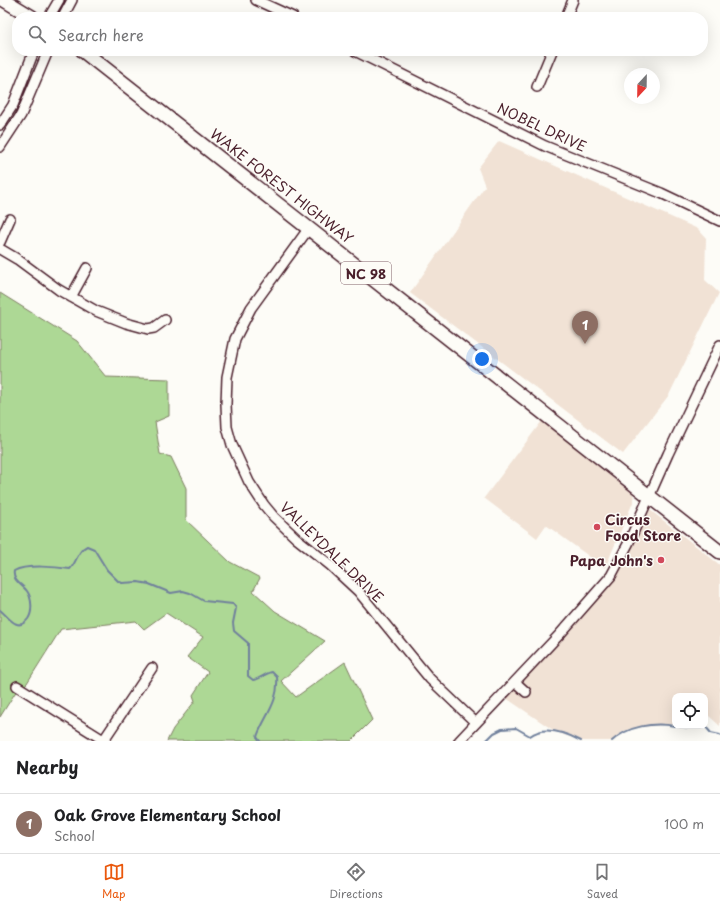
<!DOCTYPE html>
<html lang="en">
<head>
<meta charset="utf-8">
<style>
	body { margin:0; font-family:"Playpen Sans",sans-serif; background:#f2f2f2; color:#202124 }
	.controls { position:absolute; right:12px; bottom:12px; display:grid; overflow:hidden; border-radius:8px; box-shadow:0 4px 16px #0002 }
	.controls button { width:36px; height:36px; display:grid; place-items:center; padding:0; border:0; border-bottom:1px solid #e0e0e0; background:#fff; color:#202124; font:20px sans-serif }
	.compass { position:absolute; left:624px; top:68px; width:36px; height:36px; border-radius:50%; background:#fff; box-shadow:0 4px 16px #0002; rotate:202deg }
	.you { position:absolute; left:482px; top:359px; width:14px; height:14px; margin:-10px; border:3px solid #fff; border-radius:50%; background:#1a73e8; box-shadow:0 0 0 6px #1a73e833 }
	.badge { display:grid; place-items:center; width:26px; height:26px; border-radius:50%; background:#ea580c; color:#fff; font-size:13px; font-weight:700 }
	.pin { position:absolute; translate:-50% -33px; filter:drop-shadow(0 1px 2px #0008) }
	.pin::after { content:''; position:absolute; top:21px; width:14px; height:12px; background:inherit; clip-path:polygon(0 0,100% 0,50% 100%) }
	.list { margin:0; padding:0; list-style:none }
	h2 { display:flex; justify-content:space-between; align-items:center; height:52px; margin:0; padding:0 16px; font-size:17px }
	h2 small { font-size:13px; font-weight:400; color:#757577 }
	.list li { display:grid; grid-template-columns:26px 1fr auto; gap:12px; align-items:center; box-sizing:border-box; height:60px; padding:0 16px; border-top:1px solid #e0e0e0 }
	.list b { display:block; font-size:15px; white-space:nowrap }
	.list p { margin:0; font-size:13px; white-space:nowrap; color:#757577 }
	.list em { font-size:13px; font-style:normal; color:#757577 }
	.icon { flex:none; width:22px; height:22px; fill:none; stroke:currentColor; stroke-width:2; stroke-linecap:round; stroke-linejoin:round }
	.map { position:relative; flex:none; width:720px; height:741px; overflow:hidden }
	.search { position:absolute; background:#fff; box-shadow:0 4px 16px #0002; left:12px; right:12px; top:12px; height:44px; display:flex; align-items:center; gap:10px; box-sizing:border-box; padding:0 14px; border-radius:16px; color:#757577; font-size:15px }
	.sheet { height:112px; background:#fff }
	nav { display:flex; justify-content:space-around; align-items:center; box-sizing:border-box; height:56px; border-top:1px solid #e0e0e0; background:#fff; font-size:11px; color:#757577 }
	nav a { display:grid; justify-items:center; gap:2px }
	nav .on { color:#ea580c }
	.map>svg:first-child { display:block }
	.built { fill:#f1e2d5 }
	.green { fill:#add895; stroke:#7c7c60 }
	.lines { fill:none; stroke-linecap:round; stroke-linejoin:round }
	.stream { stroke:#70809c; stroke-width:2 }
	.minor-casing { stroke:#4a1f2b; stroke-width:12 }
	.highway-casing { stroke:#4a1f2b; stroke-width:16 }
	.minor { stroke:#fdfcf7; stroke-width:9 }
	.highway { stroke:#fdfcf7; stroke-width:13 }
	.poi-dot { fill:#d1495b; stroke:#fdfcf7; stroke-width:1.5 }
	.labels { text-anchor:middle; dominant-baseline:central; stroke-width:3; stroke-linejoin:round; paint-order:stroke }
	.shield { fill:#fdfcf7; stroke:#806168; stroke-width:1 }
	.shield-label { font-size:13px; font-weight:bold; fill:#4a1f2b }
	.street-label { font-size:14px; fill:#4a1f2b; stroke:#fdfcf7 }
	.poi-label { font-size:14px; font-weight:bold; fill:#4a1f2b; stroke:#fdfcf7; text-anchor:start }
</style>
</head>
<body>
<div class="map">
<svg width="720" height="741" viewBox="0 0 720 741">
	<rect width="100%" height="100%" fill="#fdfcf7"/>
	<filter id="ink" filterUnits="userSpaceOnUse"><feTurbulence type="fractalNoise" baseFrequency=".025" numOctaves="2"/><feDisplacementMap in="SourceGraphic" scale="8" xChannelSelector="R" yChannelSelector="G"/><feConvolveMatrix kernelMatrix="1 2 1 2 8 2 1 2 1" color-interpolation-filters="sRGB"/></filter>
	<g filter="url(#ink)">
		<path class="built" d="M499 141 698 229 706 238 705 280 719 293 669 395 623 454 410 293 485 186 478 168Z
			M542 421 633 494 634 500 605 568 546 525 537 538 484 498Z
			M650 510 720 565V726L709 716 705 715V696H675V724L643 727 627 730 620 734 612 741H581L556 732 506 698 566 636 612 581Z"/>
		<path class="green" d="M0 293 77 341 106 377 169 379V416L155 422 160 454 171 457 186 488V520L230 562 260 578 253 591 275 611 325 641 281 681 296 697 345 662 372 720 351 741H167L173 729 195 701 193 695 208 672 187 657 203 637 166 613 144 629 136 621 61 629 27 683 15 693 0 717Z"/>
		<g class="lines">
			<path class="stream" d="M0 610C8 616 17 633 28 619 33 612 32 598 27 591 23 585 12 581 14 571 26 564 57 567 70 569 77 562 77 551 87 546L94 549 107 570 118 581 122 583 138 582 149 584 171 593 183 591 190 593 204 601 233 604 236 608 233 623 234 631 248 643V676L253 680C261 679 265 673 272 672L277 677C279 702 266 714 258 734L257 737 260 741
				M678 726 689 728 693 726
				M705 726 711 733 720 735
				M486 741 494 733 502 729 516 728 530 736C545 725 566 733 581 741
				M612 741C628 726 653 722 675 726"/>
			<defs>
				<path id="minor" d="M256 0 293 17
					M49 17 59 0
					M63 17 72 0
					M566 17 573 0
					M355 51 545 146 661 193 720 221
					M537 87 552 51
					M0 125 13 105 34 51
					M0 147 21 115 48 51
					M309 228 251 308 235 339 227 377 226 404 227 427 232 445 249 482 264 505 274 517 296 538 330 565 358 591 430 679 476 723
					M0 242 10 219
					M0 249 17 259 59 290 96 311 126 323 148 329 154 328 165 320
					M71 297 87 268
					M515 682 526 692
					M17 686 105 741
					M103 741 152 668
					M459 741 560 634 611 576 628 544 668 454 720 345"/>
				<path id="highway" d="M4 0 32 17
					M83 51 720 552"/>
			</defs>
			<use href="#minor" class="minor-casing"/>
			<use href="#highway" class="highway-casing"/>
			<use href="#minor" class="minor"/>
			<use href="#highway" class="highway"/>
		</g>
	</g>
	<g class="poi-dot">
		<circle cx="597" cy="527" r="4"/>
		<circle cx="661" cy="560" r="4"/>
	</g>
	<g class="labels">
		<rect class="shield" x="341" y="262" width="50" height="22" rx="3"/>
		<g class="shield-label">
			<text x="366" y="273">NC 98</text>
		</g>
		<g class="street-label">
			<text transform="translate(542 127) rotate(25)">NOBEL DRIVE</text>
			<text transform="translate(282 186) rotate(38)">WAKE FOREST HIGHWAY</text>
			<text transform="translate(332 552) rotate(44)">VALLEYDALE DRIVE</text>
		</g>
		<g class="poi-label">
			<text x="605" y="519">Circus<tspan x="605" dy="16">Food Store</tspan></text>
			<text x="653" y="560" text-anchor="end">Papa John's</text>
		</g>
	</g>
</svg>
<div class="controls">
<button><svg class="icon" aria-label="locate" viewBox="0 0 24 24"><circle cx="12" cy="12" r="6"/><path d="M12 2v4M12 18v4M2 12h4M18 12h4"/></svg></button>
</div>
<svg class="compass" viewBox="-18 -18 36 36"><path d="M0-13l5 13h-10z" fill="#e53935"/><path d="M0 13l5-13h-10z" fill="#757577"/></svg>
<div class="you"></div>
<div class="pin badge" style="left:585px;top:344px;background:#8d6e63">1</div>
<div class="search"><svg class="icon" aria-label="search" viewBox="0 0 24 24"><circle cx="10" cy="10" r="6"/><path d="M15 15l6 6"/></svg>Search here</div>
</div>
<section class="sheet">
<h2>Nearby<small></small></h2>
<ul class="list">
<li><span class="badge" style="background:#8d6e63">1</span><div><b>Oak Grove Elementary School</b><p>School</p></div><em>100 m</em></li>
</ul>
</section>
<nav>
<a class="on"><svg class="icon" aria-label="map" viewBox="0 0 24 24"><path d="M3 6l6-2 6 2 6-2v14l-6 2-6-2-6 2zM9 4v14M15 6v14"/></svg>Map</a>
<a><svg class="icon" aria-label="directions" viewBox="0 0 24 24"><path d="M12 3l9 9-9 9-9-9zM9 14v-3h6M13 9l2 2-2 2"/></svg>Directions</a>
<a><svg class="icon" aria-label="saved" viewBox="0 0 24 24"><path d="M7 4h10v16l-5-4-5 4z"/></svg>Saved</a>
</nav>
</body>
</html>
